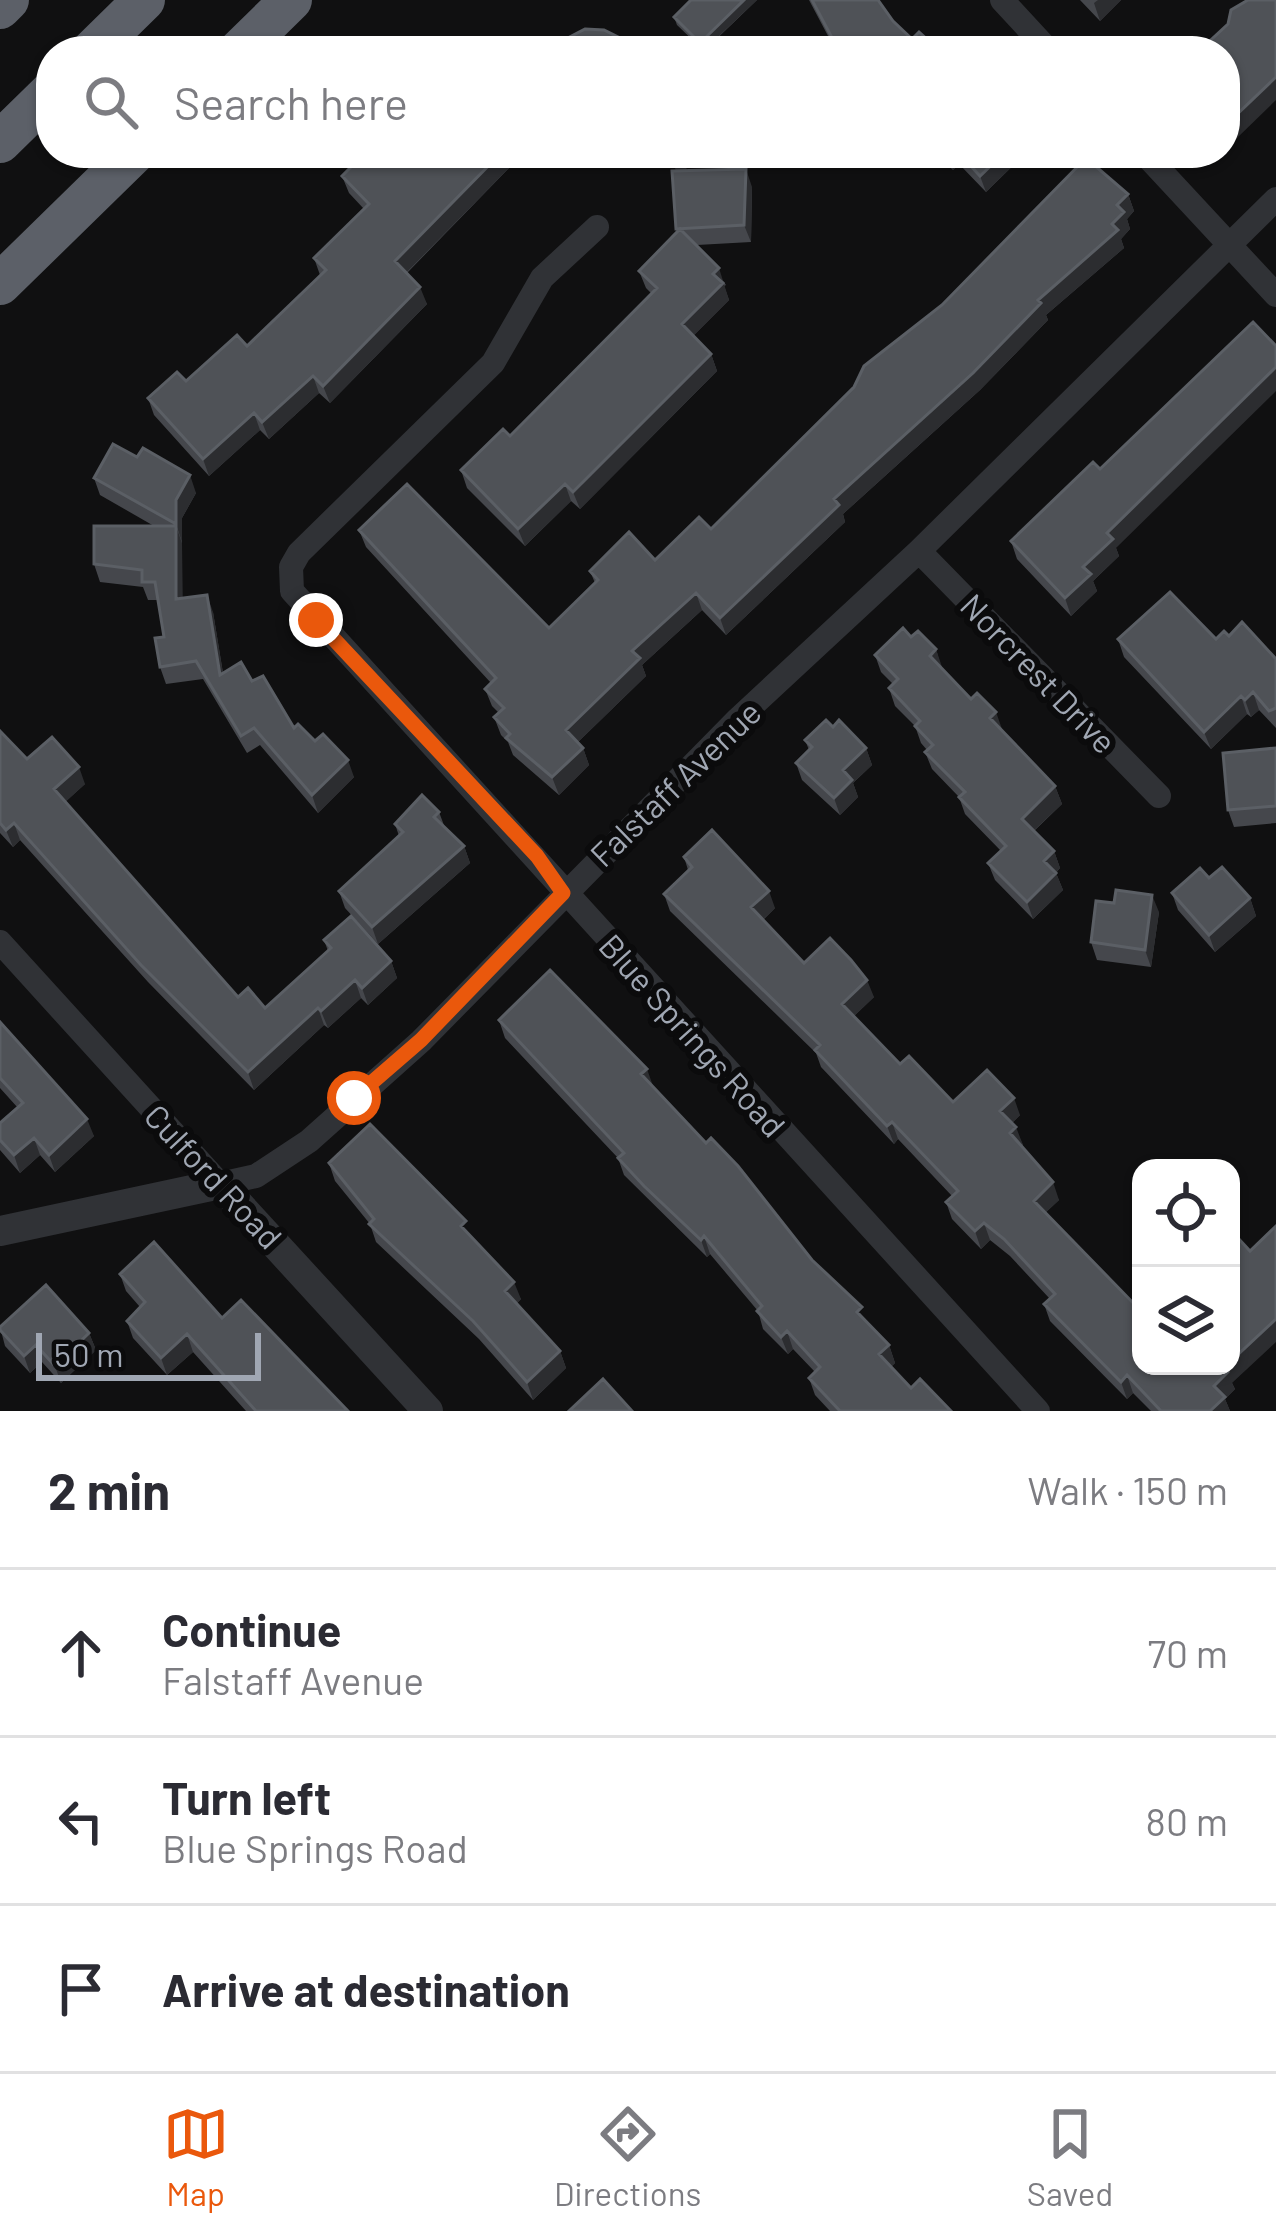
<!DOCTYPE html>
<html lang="en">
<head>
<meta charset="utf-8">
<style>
	body { margin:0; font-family:Barlow,sans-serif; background:#f7f7f7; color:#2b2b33 }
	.controls { position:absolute; right:36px; bottom:36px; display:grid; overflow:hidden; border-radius:24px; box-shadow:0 3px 9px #0004 }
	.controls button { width:108px; height:108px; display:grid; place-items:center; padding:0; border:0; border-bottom:3px solid #e1e1e2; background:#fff; color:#2b2b33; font:60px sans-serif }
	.scale { position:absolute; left:36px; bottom:30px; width:225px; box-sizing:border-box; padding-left:12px; border:6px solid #a0a7b3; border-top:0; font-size:33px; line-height:42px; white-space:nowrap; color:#a0a7b3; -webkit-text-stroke:9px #0b0b0c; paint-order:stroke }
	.stop { position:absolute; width:36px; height:36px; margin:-27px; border:9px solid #ea580c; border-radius:50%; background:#fff }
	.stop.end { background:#ea580c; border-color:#fff; box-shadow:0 3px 12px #0008 }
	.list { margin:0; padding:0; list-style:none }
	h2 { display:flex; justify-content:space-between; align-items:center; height:156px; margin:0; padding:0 48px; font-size:51px }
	h2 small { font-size:39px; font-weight:400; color:#7c7c81 }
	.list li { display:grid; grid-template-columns:78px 1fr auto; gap:36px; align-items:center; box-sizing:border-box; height:168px; padding:0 48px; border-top:3px solid #e1e1e2 }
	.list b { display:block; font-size:45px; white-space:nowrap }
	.list p { margin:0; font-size:39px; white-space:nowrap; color:#7c7c81 }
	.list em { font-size:39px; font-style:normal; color:#7c7c81 }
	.icon { flex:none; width:66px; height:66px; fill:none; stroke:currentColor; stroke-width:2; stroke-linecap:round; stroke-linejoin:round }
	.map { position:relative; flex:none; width:1276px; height:1411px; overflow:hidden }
	.search { position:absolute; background:#fff; box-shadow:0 3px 9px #0004; left:36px; right:36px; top:36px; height:132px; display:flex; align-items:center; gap:30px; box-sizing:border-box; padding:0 42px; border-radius:48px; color:#7c7c81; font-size:45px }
	.sheet { height:660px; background:#fff }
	nav { display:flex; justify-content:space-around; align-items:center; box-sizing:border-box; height:168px; border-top:3px solid #e1e1e2; background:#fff; font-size:33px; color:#7c7c81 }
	nav a { display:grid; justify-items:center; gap:6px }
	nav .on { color:#ea580c }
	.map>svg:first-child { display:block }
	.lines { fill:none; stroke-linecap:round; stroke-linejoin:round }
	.minor { stroke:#303236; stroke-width:24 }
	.tertiary { stroke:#303236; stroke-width:30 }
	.motorway { stroke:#5c6068; stroke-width:42 }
	.wall { fill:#45474c }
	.shaded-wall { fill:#2c2d30 }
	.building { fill:#4f5257; stroke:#5b5f65; stroke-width:3 }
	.route { stroke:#ea580c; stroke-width:15 }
	.labels { text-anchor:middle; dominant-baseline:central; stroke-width:12; stroke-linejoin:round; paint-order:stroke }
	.street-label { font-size:33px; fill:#a0a7b3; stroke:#0b0b0c }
</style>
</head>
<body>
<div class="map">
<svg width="1276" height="1411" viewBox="0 0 1276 1411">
	<rect width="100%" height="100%" fill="#101011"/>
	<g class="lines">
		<path class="minor" d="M1002 0 1049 51
			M1144 153 1276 295
			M597 227 542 278 493 363 299 553 291 567 292 591 1038 1411
			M919 551 1159 796
			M0 942 220 1184 256 1176 309 1141 421 1041 738 719 919 551 1276 199"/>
		<path class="tertiary" d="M0 1231 220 1184 428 1411"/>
		<path class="motorway" d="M0 8 8 0
			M92 51 144 0
			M239 51 291 0
			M0 142 51 92
			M0 284 134 153"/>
	</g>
	<path class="wall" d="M691 0H757L704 51 677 25 674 17Z
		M809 0H878L893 21 912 39 940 51H836Z
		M1080 0H1121L1100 21Z
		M1228 24 1237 138 1232 134 1225 140Z
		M936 153H1026L986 192 959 164 953 170Z
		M506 155 510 167 407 273 427 304 330 403 319 393 269 439 260 430 209 476 154 415 148 398 186 381 247 346 320 275 314 258 364 209 349 193 342 176Z
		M676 171H684L752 187 751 242 697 245 726 285 724 286 729 300 693 336 711 354 717 371 580 509 571 501 525 546 467 488 461 470 510 436 652 294 646 288 639 271 677 233Z
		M1128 194 1134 211 1127 219 1130 229 1121 239 1124 248 1046 315 1048 320 980 390 843 514 845 522 726 635 702 610 642 665 646 676 578 742 583 748 589 765 559 795 513 755 508 742 501 735 494 717 499 713 492 706 485 689 491 683 366 547 359 530 549 628 595 583 590 571 655 560 711 529Z
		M137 457 196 493 182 518V598L213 612 223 673 252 681 294 728 315 741 354 777 318 813 260 745 247 753 203 679 166 684 160 667 164 637 158 600H148L143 587 100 582 94 564 154 526 100 495 94 478Z
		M1011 541 1116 548 1119 556 1093 581 1097 591 1071 616 1017 559Z
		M1229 636 1276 659V728L1259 710 1251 717 1247 714 1211 749 1124 657 1118 639H1216Z
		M911 637 936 649 941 668 1055 786 1062 804 1034 831 1054 851 1060 868 1056 873 1063 890 1033 919 995 880 988 863 1001 851 965 814 959 797 932 769 925 752 927 750 921 743 915 726 895 706 889 688 893 684 881 672 875 655Z
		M833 727 866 748 872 765 853 783 858 797 840 815 802 780 796 763 809 750 805 740Z
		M0 731 27 759 85 784 65 802 238 997 265 1008 328 951 324 940 391 961 397 978 368 1005 361 998 328 1028 324 1025 254 1090 148 982 20 840 13 847 0 833Z
		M1276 748V823L1234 827 1228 810Z
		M439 812 445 828 464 846 470 863 378 944 345 908 339 891 399 836 395 824Z
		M684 857 775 908 763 920 804 963 874 997 854 1016 900 1064 953 1102 1020 1115 1012 1123 1023 1145 1021 1146 1059 1200 1045 1213 1141 1366H1231V1243L1237 1237 1232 1383 1235 1389 1225 1399 1230 1411H1151L1133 1393 1127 1399 1050 1321 1044 1304 1050 1299 1010 1256 990 1240 981 1249 952 1219 946 1202 952 1196 898 1139 894 1144 821 1067 816 1053 670 911 664 894 688 870Z
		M1209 878 1250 898 1256 916 1215 952 1178 910 1172 893Z
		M1114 903 1159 912 1151 967 1097 960 1091 942Z
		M499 1020 653 1087 889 1345 895 1363 891 1367 911 1388 951 1411H830L815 1395 809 1378 815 1372 793 1349 788 1354 763 1329 758 1311 710 1254 707 1257 624 1175 618 1158 505 1038Z
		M0 1022 94 1136 55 1172 40 1155 20 1173 0 1150V1123L18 1108 0 1088Z
		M329 1163 473 1238 521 1299 516 1304 560 1351 566 1368 533 1400 479 1339 376 1242 370 1224 335 1181Z
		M120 1274 222 1318 348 1411H246L193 1352 167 1375 133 1338 127 1321 140 1307 126 1291Z
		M0 1327 89 1333 96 1350 61 1383 42 1362 30 1373 5 1346Z"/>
	<path class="shaded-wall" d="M744 0H757L703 51 700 43Z
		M1098 0H1121L1100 21 1094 3Z
		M1276 77V100L1237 138 1230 121Z
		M1225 117 1232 134 1225 140Z
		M500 153H510L506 155 510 167 401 278 395 261Z
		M652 153H665L655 162Z
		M678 153H702L678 177 672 159Z
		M947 153H955L959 164 953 170Z
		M1004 153H1026L986 192 980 176Z
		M746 169 752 187 751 242 744 225Z
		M1128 194 1134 211 1127 219 1130 229 1121 239 1124 248 1046 315 1048 320 980 390 843 514 845 522 726 635 720 618 834 499 1038 300 1112 224 1117 205Z
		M719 268 729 300 688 341 682 324 713 274Z
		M420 287 427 304 330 403 323 386Z
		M711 354 717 371 580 509 573 492Z
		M1276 367V391L1116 548 1119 556 1093 581 1097 591 1071 616 1065 598 1083 567 1107 533Z
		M313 376 319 393 269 439 262 422Z
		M254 413 260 430 209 476 203 459Z
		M190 475 196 493 182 518V542L176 524V500Z
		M565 484 571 501 525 546 518 529Z
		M176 526 182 543 183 617 176 599Z
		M696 593 702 610 642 665 646 676 573 747 566 730 632 651Z
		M207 595 213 612 226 692 220 675Z
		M936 649 942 667 936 673 930 656Z
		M1253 692 1259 710 1251 717 1245 700Z
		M1241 696 1247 714 1211 749 1204 732Z
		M996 712 1002 729 996 735 990 718Z
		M583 748 589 765 559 795 552 777Z
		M866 748 872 765 853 783 858 797 840 815 834 798 843 770Z
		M348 760 354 777 318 813 312 795Z
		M79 767 85 784 60 807 54 789Z
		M1055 786 1062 804 1028 836 1022 819Z
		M14 823 20 840 13 847 6 830Z
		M464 846 470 863 378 944 372 927Z
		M1054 851 1060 868 1051 878 1044 861Z
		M1056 873 1063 890 1033 919 1027 902Z
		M769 891 775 908 757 925 751 907Z
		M1152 895 1159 912 1151 967 1145 950Z
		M1250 898 1256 916 1215 952 1209 935Z
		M391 961 397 978 368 1005 362 988Z
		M355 980 361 998 328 1028 321 1011Z
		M867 980 874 997 848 1022 842 1004Z
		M318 1008 324 1025 254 1090 248 1072Z
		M647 1069 653 1086 641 1074Z
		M1014 1098 1020 1115 1007 1128 1000 1111Z
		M87 1119 94 1136 55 1172 49 1155Z
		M892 1122 898 1139 894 1144 887 1126Z
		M1016 1127 1023 1145 1016 1150 1010 1133Z
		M34 1138 40 1155 20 1173 14 1155Z
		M1053 1182 1059 1200 1040 1218 1034 1201Z
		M984 1223 990 1240 981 1249 975 1231Z
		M704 1236 710 1254 707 1257 701 1240Z
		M514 1282 521 1299 511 1309 505 1291Z
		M1276 1319V1342L1232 1383 1235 1389 1225 1399 1230 1411H1210L1214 1386 1224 1367 1231 1366V1361Z
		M787 1331 793 1349 788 1354 781 1337Z
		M89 1333 96 1350 61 1383 55 1366Z
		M187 1334 193 1352 167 1375 161 1358Z
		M36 1345 42 1362 30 1373 24 1356Z
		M889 1345 895 1363 885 1372 879 1354Z
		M560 1351 566 1368 533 1400 527 1382Z
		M1127 1375 1133 1393 1127 1399 1121 1382Z"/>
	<path class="building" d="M691 0H744L700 43 674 17Z
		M812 0H878L893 21 912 39 919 32 940 51H839Z
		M1248 0H1276V77L1230 121 1225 117V51H1199L1228 24 1231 10Z
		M585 29 604 30 622 39V51H566V39Z
		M512 44 517 51H486L491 47 503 50Z
		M365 153H501L395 261 420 287 323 386 313 376 262 422 254 413 203 459 148 398 177 372 186 381 237 335 247 346 326 270 314 258 369 204 342 176Z
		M959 153H1004L980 176Z
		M1086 158 1128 194 1117 205 1124 212 1112 224 1118 230 1038 300 1041 303 973 373 834 499 839 505 720 618 696 593 632 651 640 658 566 730 583 748 552 777 506 738 510 734 494 717 504 708 485 689 496 678 359 530 407 484 549 628 598 580 590 571 629 532 655 560 699 517 711 529 854 387 864 366 942 305Z
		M746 169 744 225 676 229 672 171Z
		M680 229 719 268 713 274 723 283 682 324 711 354 573 492 565 484 518 529 461 470 503 429 510 436 657 288 639 271Z
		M1253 322 1276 346V367L1107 533 1113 539 1083 567 1091 574 1065 598 1011 541 1093 462 1100 469Z
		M113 444 137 457 143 448 190 475 176 500V524L94 478Z
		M94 526H176V599L207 595 220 675 241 662 252 681 263 676 294 728 298 724 315 741 323 734 348 760 312 795 254 728 241 736 196 661 160 667 155 638 164 637 155 582H142V570L94 564Z
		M1170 592 1216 639 1224 631 1229 636 1242 622 1276 659V708L1269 711 1253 692 1245 700 1241 696 1204 732 1118 639Z
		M903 628 911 637 918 631 936 649 930 656 971 699 977 693 996 712 990 718 1055 786 1022 819 1054 851 1044 861 1056 873 1027 902 988 863 1006 846 959 797 965 792 925 752 933 745 915 726 920 721 889 688 898 679 875 655Z
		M826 720 833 727 839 720 866 748 843 770 852 780 834 798 796 763 812 747 805 740Z
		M0 731 27 759 52 737 79 767 54 789 238 997 248 988 265 1008 331 948 324 940 351 916 391 961 362 988 355 980 321 1011 318 1008 248 1072 141 965 14 823 6 830 0 823Z
		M1276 748V806L1228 810 1223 753Z
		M422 795 439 812 434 817 464 846 372 927 339 891 403 832 395 824Z
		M712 830 769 891 751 907 804 963 830 938 851 960 867 980 842 1004 900 1064 909 1056 953 1102 987 1070 1014 1098 1000 1111 1016 1127 1010 1133 1053 1182 1034 1201 1141 1311V1366H1225L1224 1367 1228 1372 1214 1386 1225 1397 1210 1411H1161L1127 1375 1121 1382 1044 1304 1055 1294 1004 1239 984 1223 975 1231 946 1202 958 1191 892 1122 887 1126 815 1050 820 1045 664 894 692 867 684 857Z
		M1222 867 1250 898 1209 935 1172 893 1200 868 1209 878Z
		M1116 890 1152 895 1145 950 1091 942 1096 901 1114 903Z
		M550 970 647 1069 641 1074 706 1143 711 1138 738 1166 812 1260 862 1307 857 1312 889 1345 879 1354 911 1388 920 1379 951 1411H840L809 1378 820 1367 787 1331 781 1337 757 1311 762 1306 704 1236 701 1240 644 1186 618 1158 624 1153 499 1020Z
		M0 1022 87 1119 49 1155 34 1138 14 1155 0 1140V1123L23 1103 0 1078Z
		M370 1124 466 1221 461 1226 514 1282 505 1291 560 1351 527 1382 473 1321 369 1224 374 1219 329 1163Z
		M1276 1226V1319L1231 1361V1329L1235 1326 1231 1322V1243L1237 1237 1250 1251Z
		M154 1242 222 1318 241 1300 348 1411H256L187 1334 161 1358 127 1321 145 1302 120 1274Z
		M46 1285 89 1333 55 1366 36 1345 24 1356 0 1330V1327Z
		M603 1379 632 1411H569Z"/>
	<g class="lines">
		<path class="route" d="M316 620 537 856 563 893 421 1040 354 1098"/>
	</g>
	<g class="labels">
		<g class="street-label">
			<text transform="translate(1039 673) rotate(46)">Norcrest Drive</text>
			<text transform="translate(675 783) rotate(-44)">Falstaff Avenue</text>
			<text transform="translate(693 1035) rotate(48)">Blue Springs Road</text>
			<text transform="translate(214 1176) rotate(47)">Culford Road</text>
		</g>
	</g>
</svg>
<div class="controls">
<button><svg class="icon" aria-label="locate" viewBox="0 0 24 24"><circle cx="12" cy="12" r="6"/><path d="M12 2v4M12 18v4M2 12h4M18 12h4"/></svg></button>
<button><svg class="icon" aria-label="layers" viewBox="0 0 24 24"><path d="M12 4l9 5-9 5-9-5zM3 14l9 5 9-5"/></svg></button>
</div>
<div class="scale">50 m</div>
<div class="stop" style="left:354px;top:1098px"></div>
<div class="stop end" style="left:316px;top:620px"></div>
<div class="search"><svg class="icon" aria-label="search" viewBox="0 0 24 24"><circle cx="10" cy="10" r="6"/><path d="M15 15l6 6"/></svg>Search here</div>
</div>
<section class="sheet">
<h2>2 min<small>Walk · 150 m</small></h2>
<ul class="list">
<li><svg class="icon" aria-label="ahead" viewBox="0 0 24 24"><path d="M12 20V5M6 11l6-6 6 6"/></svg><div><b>Continue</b><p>Falstaff Avenue</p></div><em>70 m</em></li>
<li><svg class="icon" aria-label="left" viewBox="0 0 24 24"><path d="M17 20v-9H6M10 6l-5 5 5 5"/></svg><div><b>Turn left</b><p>Blue Springs Road</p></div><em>80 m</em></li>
<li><svg class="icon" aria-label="arrive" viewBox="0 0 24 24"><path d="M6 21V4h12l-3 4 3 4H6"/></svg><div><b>Arrive at destination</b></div></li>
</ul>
</section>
<nav>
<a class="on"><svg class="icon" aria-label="map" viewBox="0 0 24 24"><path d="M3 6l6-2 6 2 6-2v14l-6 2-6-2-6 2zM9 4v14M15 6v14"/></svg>Map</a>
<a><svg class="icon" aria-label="directions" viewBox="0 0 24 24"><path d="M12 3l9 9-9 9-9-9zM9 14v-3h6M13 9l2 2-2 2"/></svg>Directions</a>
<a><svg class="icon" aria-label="saved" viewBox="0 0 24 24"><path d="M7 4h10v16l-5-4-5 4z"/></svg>Saved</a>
</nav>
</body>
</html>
